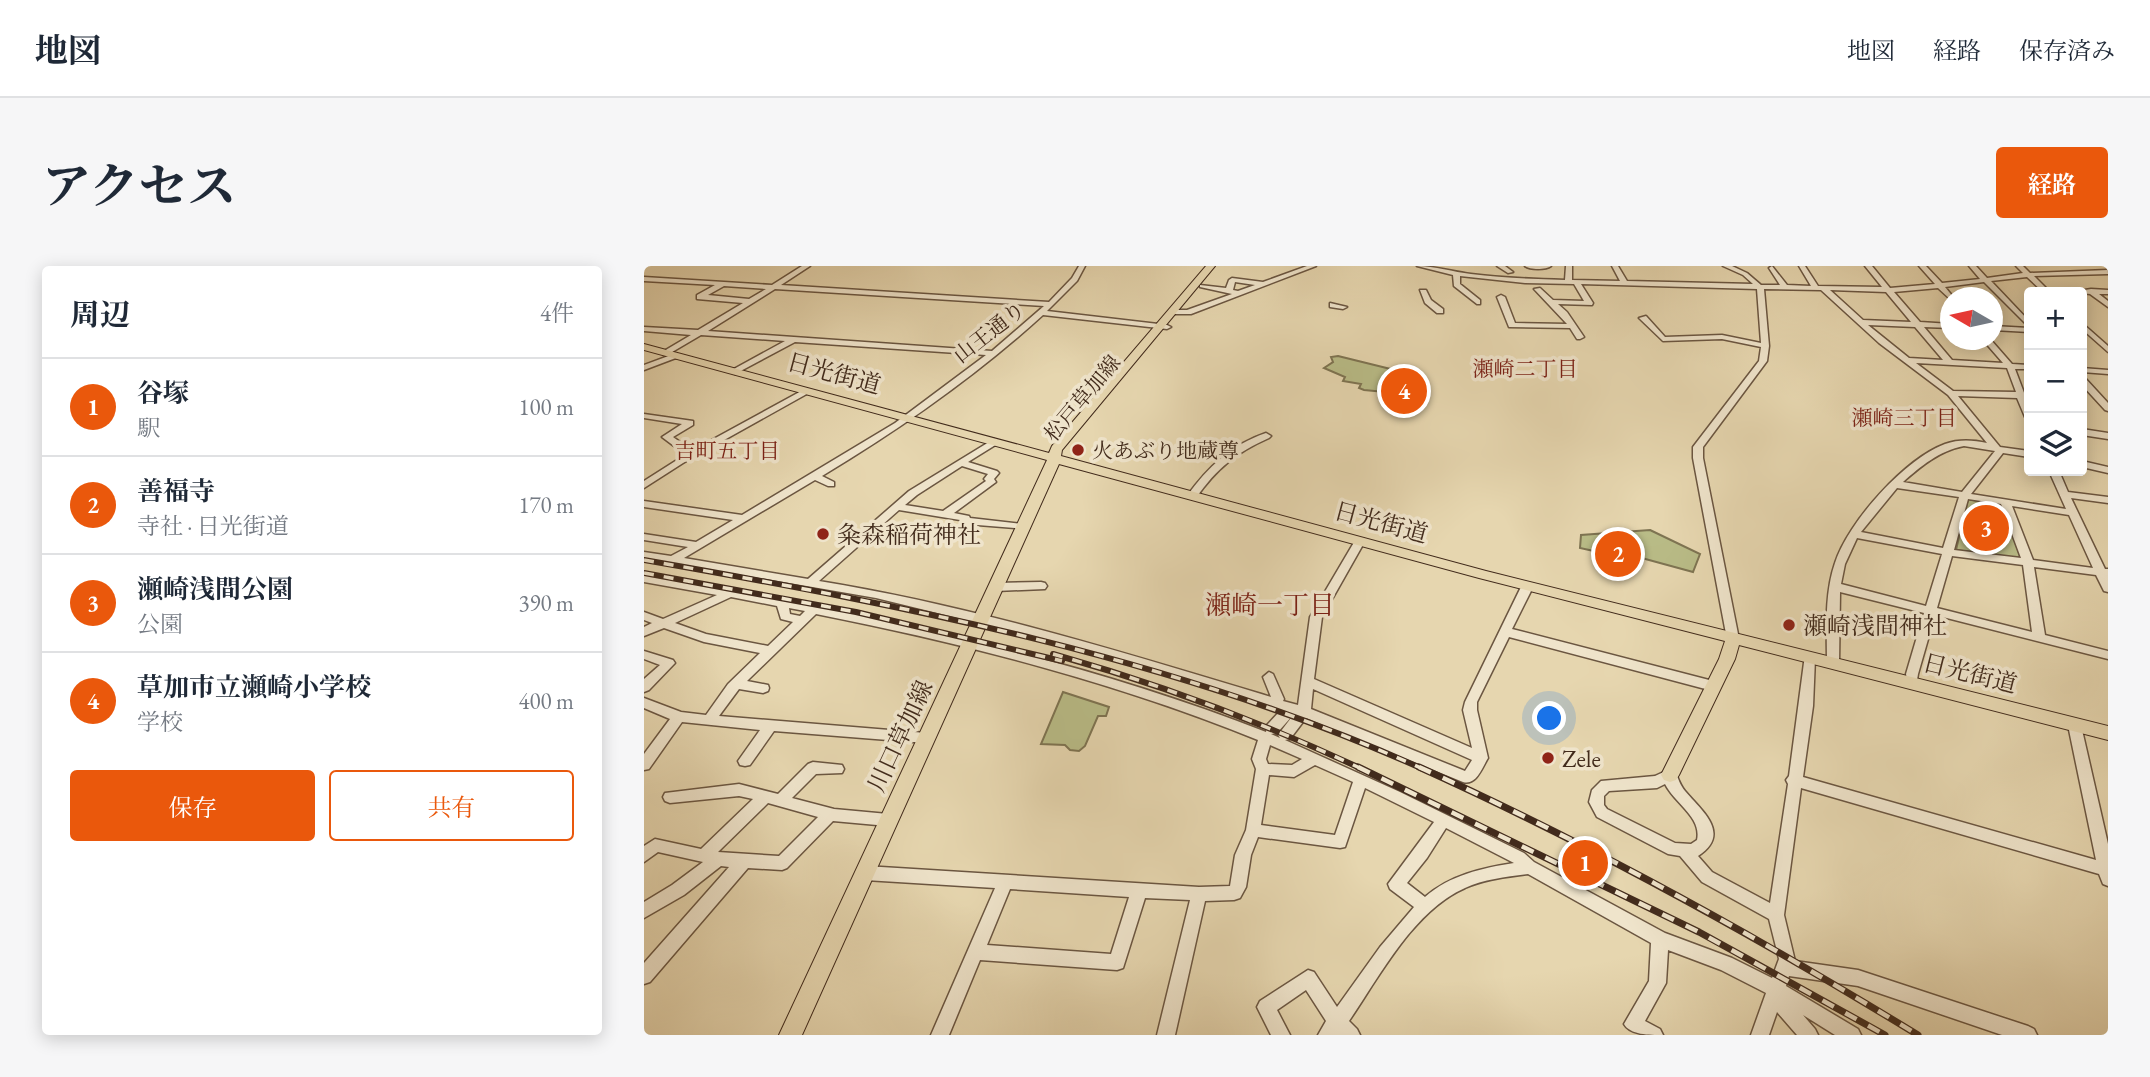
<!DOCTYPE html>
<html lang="ja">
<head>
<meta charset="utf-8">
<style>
	body { margin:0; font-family:"EB Garamond","Noto Serif JP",serif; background:#f6f6f7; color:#1f2937 }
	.controls { position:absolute; right:21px; top:21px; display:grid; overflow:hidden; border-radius:7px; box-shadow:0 4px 18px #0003 }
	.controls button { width:63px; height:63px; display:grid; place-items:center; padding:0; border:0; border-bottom:2px solid #e0e1e3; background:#fff; color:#1f2937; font:35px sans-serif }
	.compass { position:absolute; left:1296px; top:21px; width:63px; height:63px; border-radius:50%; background:#fff; box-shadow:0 4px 18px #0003; rotate:279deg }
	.you { position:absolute; left:906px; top:453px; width:24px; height:24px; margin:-18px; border:5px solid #fff; border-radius:50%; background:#1a73e8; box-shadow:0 0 0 10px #1a73e833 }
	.badge { display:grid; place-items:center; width:46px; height:46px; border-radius:50%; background:#ea580c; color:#fff; font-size:23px; font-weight:700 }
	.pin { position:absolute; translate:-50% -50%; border:4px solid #fff; box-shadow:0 2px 7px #0006 }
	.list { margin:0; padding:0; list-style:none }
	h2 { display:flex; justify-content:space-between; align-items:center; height:91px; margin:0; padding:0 28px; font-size:30px }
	h2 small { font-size:23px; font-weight:400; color:#747a83 }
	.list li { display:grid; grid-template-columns:46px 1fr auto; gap:21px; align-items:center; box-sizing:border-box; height:98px; padding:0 28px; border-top:2px solid #e0e1e3 }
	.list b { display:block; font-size:26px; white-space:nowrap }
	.list p { margin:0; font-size:23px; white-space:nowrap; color:#747a83 }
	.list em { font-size:23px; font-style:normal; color:#747a83 }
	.actions { display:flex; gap:14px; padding:21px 28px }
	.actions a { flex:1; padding:16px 0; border:2px solid #ea580c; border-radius:7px; text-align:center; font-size:24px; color:#ea580c }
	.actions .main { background:#ea580c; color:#fff }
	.icon { flex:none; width:38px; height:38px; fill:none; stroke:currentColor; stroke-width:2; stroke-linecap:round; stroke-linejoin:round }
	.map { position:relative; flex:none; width:1464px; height:769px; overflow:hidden; border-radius:7px }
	header { display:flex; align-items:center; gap:42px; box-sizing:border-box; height:98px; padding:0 35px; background:#fff; border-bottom:2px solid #e0e1e3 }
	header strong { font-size:33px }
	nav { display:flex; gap:38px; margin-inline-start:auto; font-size:24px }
	.intro { display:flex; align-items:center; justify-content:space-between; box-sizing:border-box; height:168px; padding:0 42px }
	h1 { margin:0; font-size:49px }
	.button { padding:18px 32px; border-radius:7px; background:#ea580c; color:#fff; font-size:24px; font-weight:700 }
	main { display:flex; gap:42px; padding:0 42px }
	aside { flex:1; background:#fff; border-radius:7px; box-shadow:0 4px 18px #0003 }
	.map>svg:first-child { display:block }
	.green { fill:#b9bc87; stroke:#7e7452; stroke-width:2 }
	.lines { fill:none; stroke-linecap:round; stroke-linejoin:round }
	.minor-casing { stroke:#6b5641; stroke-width:3 }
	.major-casing { stroke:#422b1c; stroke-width:2 }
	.minor { fill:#efe4cb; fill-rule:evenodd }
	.major { fill:#e6d6af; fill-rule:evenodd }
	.rail-far1-casing { stroke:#422b1c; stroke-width:6 }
	.rail-casing { stroke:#422b1c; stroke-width:7 }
	.rail-far1 { stroke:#efe4cb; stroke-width:3.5; stroke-dasharray:10; stroke-linecap:butt }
	.rail { stroke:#efe4cb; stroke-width:4.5; stroke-dasharray:13; stroke-linecap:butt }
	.poi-dot { fill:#8f2418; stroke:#efe4cb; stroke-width:2.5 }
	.labels { text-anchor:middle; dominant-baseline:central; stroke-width:7; stroke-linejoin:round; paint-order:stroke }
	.far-street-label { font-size:21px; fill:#422b1c; stroke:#efe4cb }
	.far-neighbourhood-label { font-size:21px; fill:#7a1f14; stroke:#efe4cb }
	.far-poi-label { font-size:21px; fill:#422b1c; stroke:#efe4cb; text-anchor:start }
	.street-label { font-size:24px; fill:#422b1c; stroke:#efe4cb }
	.poi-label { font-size:24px; fill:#422b1c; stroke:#efe4cb; text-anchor:start }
	.neighbourhood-label { font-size:26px; fill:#7a1f14; stroke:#efe4cb }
</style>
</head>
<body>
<header>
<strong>地図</strong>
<nav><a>地図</a><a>経路</a><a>保存済み</a></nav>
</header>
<div class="intro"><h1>アクセス</h1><a class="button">経路</a></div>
<main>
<aside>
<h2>周辺<small>4件</small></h2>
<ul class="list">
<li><span class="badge">1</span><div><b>谷塚</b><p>駅</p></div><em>100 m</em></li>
<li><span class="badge">2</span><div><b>善福寺</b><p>寺社 · 日光街道</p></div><em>170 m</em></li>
<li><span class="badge">3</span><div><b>瀬崎浅間公園</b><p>公園</p></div><em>390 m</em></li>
<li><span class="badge">4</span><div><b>草加市立瀬崎小学校</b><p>学校</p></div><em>400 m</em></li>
</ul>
<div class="actions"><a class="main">保存</a><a>共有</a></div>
</aside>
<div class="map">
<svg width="1464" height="769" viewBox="0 0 1464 769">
	<rect width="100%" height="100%" fill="#e6d6af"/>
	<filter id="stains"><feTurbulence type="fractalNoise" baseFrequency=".00286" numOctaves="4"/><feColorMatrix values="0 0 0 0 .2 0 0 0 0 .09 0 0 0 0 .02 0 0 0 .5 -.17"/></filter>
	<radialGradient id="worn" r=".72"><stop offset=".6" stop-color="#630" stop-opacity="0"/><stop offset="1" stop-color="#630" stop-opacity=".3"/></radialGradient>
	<path class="green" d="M694 90 779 111 774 125 764 124 762 128 720 124 715 122 717 118 699 115 701 111 680 102 689 96 687 91Z
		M1324 233 1359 240 1377 293 1312 284Z
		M1006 264 1056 288 1049 306 994 291 995 284 965 276 959 287 936 282 937 269Z
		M419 426 465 441 462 450H454L441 480 435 485 426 484 421 479 397 478Z"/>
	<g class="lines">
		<defs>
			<path id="minor" d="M158 0H166L137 19 405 36 428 12 435 0H441L433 15 403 45 523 59 527 61 523 63 399 49C331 111 256 163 178 210L190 216V220H184L171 214 40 292 164 313 265 225 350 173 355 176 353 178 324 196 353 205 355 207 350 213 352 216 310 247 325 250 326 252 379 258 384 261 383 263 321 258 316 254 255 244 175 315C329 340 478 386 627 431L619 411 625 406 629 408 640 433 639 435 654 439 666 351 712 273H720L721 275 678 351 670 413 828 482 819 444 821 436 877 321 879 318H887L889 321 868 363 1069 415 1074 417 1075 420 1074 423 1069 425 865 371 833 436V444L844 492C838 502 832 520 819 516L662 452 646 473 641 474 756 526 880 587 890 596 1021 667 1088 692 1128 712 1135 693 1125 653 1058 616 1036 590 1024 588 953 551 945 536 948 524 957 515 1011 510 1026 503 1031 505C1034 512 1036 519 1041 525 1058 545 1088 568 1054 590L1068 606 1126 637 1144 518 1142 514 1145 510 1161 389 1165 388 1171 392 1169 440 1159 511 1452 594 1424 459 1426 455H1436L1464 578V620L1459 618 1455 608 1157 522 1140 649 1151 695 1214 704 1384 760 1390 763 1393 769H1358L1214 720 1145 710 1142 720 1214 763 1217 769H1191L1159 749 1171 763 1174 769H1153L1133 746 1125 769H1107L1122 727 1077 704 1024 684 1022 717 1001 755 1016 763 1019 769C1005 769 986 769 980 758L1005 715 1007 677 884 608C863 611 840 613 821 622 770 644 735 711 705 755L713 763 716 769H674L682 755 662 724 633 744 646 769H627L613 741 616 735 664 704 670 706 693 741 736 681 770 641 746 623 744 618 790 556 721 522 701 581 696 582 614 571 607 589 602 621 596 632 590 634 561 635 531 769H513L546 634 501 632 479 702 473 704 336 694 305 769H287L351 622 221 614 216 612 213 607 216 602 221 600 555 621 586 620 591 589 602 564 612 503 608 493 614 474C471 416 323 378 172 348L103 415 124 419 125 422 124 425 119 427 95 423 75 450 282 467 287 468 289 472 287 476 282 477 130 465 106 499 101 500 96 499 94 495 116 464 38 456 5 503 0 504V488L26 453 0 442V432L37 446 62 449 84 418 116 387 60 376 20 362 0 370V361L8 357 0 354V346L19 353 73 329 0 316V308C211 346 421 387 622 466L623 459 637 444 424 379 232 332 0 292V286L27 290 44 281 0 274V268L52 276 89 254 0 241V235L98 249 251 157 342 89 151 76 91 108 87 106 88 104 141 75 57 69 23 89H20V85L47 69 0 65V61L54 64 99 37 53 33V29L71 19 0 15V11L128 19ZM80 20 122 23 105 33 64 29ZM131 23 400 40 348 85 64 65ZM318 200 344 208 340 213 342 215 299 245 261 239 273 229ZM87 331 133 340 137 353 149 356 124 380 62 368 31 357ZM145 342 161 345 156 350 146 348ZM669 423 828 494 821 505 667 443ZM650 448 634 469 636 472 627 468 633 467ZM626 479 658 493 648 499 624 498 622 493ZM671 499 709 516 691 569 617 559 625 509 650 511ZM1021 518C1031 538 1058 551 1053 574L1047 578 1031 577 963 543 960 539V530L965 525 1013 522ZM802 562 870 597C838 602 806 609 781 631L763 617 783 592ZM366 623 485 631 467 688 343 679Z
				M663 0H672L547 48H528L524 46 528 44H543L588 28 556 21V19L582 22 585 14 588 12 619 16ZM591 16 611 19 594 25 589 24Z
				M773 0C791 0 809 6 827 8 858 12 889 13 921 14L922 0H928V14L976 15 968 0H974L983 15 1109 18 1099 9 1079 0H1088L1103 7 1117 19H1136L1125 2 1128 0 1143 19 1167 20 1155 0H1161L1174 20 1238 21 1221 0H1228L1246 22 1291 18 1275 0H1282L1298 17 1336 13 1325 0H1332L1343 12 1379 7 1372 0H1379L1386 7 1464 4V8L1390 10 1406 26H1399L1383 11 1347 15 1385 55V61L1340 16 1301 21 1310 32H1307V34L1294 22 1250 26 1276 56 1307 58V62L1280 61 1308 94 1359 97 1339 74H1347L1368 98 1385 99V103H1371L1385 140V154L1381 151 1373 132 1314 130 1356 181 1385 185V191L1359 187 1327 228 1422 243 1405 205H1415L1424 226 1464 231V237L1427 232 1461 303H1464V326L1460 325 1452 309 1390 301 1401 369 1464 385V393L1291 349 1274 408 1272 420H1264L1262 408 1280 347 1196 326 1195 398 1193 401H1185L1183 398C1183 365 1180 329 1191 297 1204 256 1261 193 1301 178 1315 173 1329 174 1343 177L1304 129 1235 77 1177 24 1120 23 1125 80 1123 95 1059 181V192L1095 373 1089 377 1083 373 1049 192V181L1115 95 1117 81 1078 73 1019 75 995 52 1002 50 1021 71 1078 69 1117 77 1113 23 937 18 949 37 948 39 914 38 923 46 940 71 936 73H933L926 62 865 61 853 31 857 29 861 31 871 57 923 58 890 23 896 22 909 34 940 35 930 18 881 17 816 10V18L836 34V38H833L810 20 809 9ZM1186 24 1242 26 1267 56 1219 54ZM1224 59 1271 61 1299 94 1265 92ZM1272 97 1363 102 1372 126 1309 125ZM1320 180 1351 185 1318 226 1259 216C1277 200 1295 185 1320 180ZM1253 222 1315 231 1299 282 1217 266ZM1324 233 1357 238 1377 292 1310 284ZM1368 240 1425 249 1449 302 1389 294ZM1213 272 1298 288 1282 340 1197 318 1201 298ZM1308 290 1379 299 1388 366 1293 342Z
				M853 0H861L869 6 864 7Z
				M881 0H907C902 4 886 4 881 0Z
				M1447 23 1464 24V28H1455L1464 35V41L1446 28 1428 26Z
				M776 24H782L787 34 799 43V47H793L781 37Z
				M686 37 703 41 699 43 686 41Z
				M1438 57 1464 80V86L1438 63Z
				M1349 60 1385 62V66L1349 64Z
				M30 88 37 90 0 104V99Z
				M1438 102 1464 104V108L1438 106Z
				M1438 111 1441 112 1464 137V145L1461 144 1438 119Z
				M161 123 168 125 39 197 0 222V215L44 187 38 186 18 171 38 158 0 152V148L49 155V159L29 171 43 181 53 182Z
				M1438 163 1464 167V173L1438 169Z
				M622 167 627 170 625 172C593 186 572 203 552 232H544L543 230C564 201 587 179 622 167Z
				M1438 195 1464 201V207L1438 201Z
				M397 316 401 317 403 320 401 323 352 325 346 321 352 317Z
				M0 385 29 394 31 397 5 424 0 426V413L16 399 0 393Z
				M169 496 198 499 200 503 198 507 172 508 148 532 190 543 244 548 249 550 251 554 249 558 244 560 189 555 143 602 138 604 104 602 6 716 0 718V697L85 601 77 600 40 629 0 652V636L28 619 59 596 14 586 0 596V580L11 573 57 583 109 533 95 530 26 537 21 535 19 531 21 527 95 518 134 528 164 498ZM124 537 174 551 135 590 74 586Z"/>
			<path id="major" d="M562 0H571L418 184 417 190 842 305 1464 460V474L1095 379 1091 393 1035 509 1032 514 1026 516 1020 514 1017 509 1075 393 1081 375 835 312 415 198 158 769H135L403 194 0 84V78L405 187 408 180Z"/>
		</defs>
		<use href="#minor" class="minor-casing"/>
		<use href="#major" class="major-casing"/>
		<use href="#minor" class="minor"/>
		<use href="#major" class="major"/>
		<defs>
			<path id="rail-far1" d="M0 294C265 340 532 392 779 503
				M0 307 212 346 418 395
				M409 388C515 418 618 456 718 503"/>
			<path id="rail" d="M714 501 1055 666 1241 769
				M775 501C948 579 1112 670 1274 769"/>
		</defs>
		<use href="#rail-far1" class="rail-far1-casing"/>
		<use href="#rail" class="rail-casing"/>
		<use href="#rail-far1" class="rail-far1"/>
		<use href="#rail" class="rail"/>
	</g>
	<g class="poi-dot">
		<circle cx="434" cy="184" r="7"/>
		<circle cx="179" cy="268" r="7"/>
		<circle cx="1145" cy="359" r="7"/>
		<circle cx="904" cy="492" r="7"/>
	</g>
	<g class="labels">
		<g class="far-street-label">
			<text transform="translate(345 66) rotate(-38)">山王通り</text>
			<text transform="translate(438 132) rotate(-50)">松戸草加線</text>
		</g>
		<g class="far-neighbourhood-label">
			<text x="881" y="102">瀬崎二丁目</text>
			<text x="1260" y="151">瀬崎三丁目</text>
			<text x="83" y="184">吉町五丁目</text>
		</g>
		<g class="far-poi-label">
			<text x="448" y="184">火あぶり地蔵尊</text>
		</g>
		<g class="street-label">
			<text transform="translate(190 107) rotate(15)">日光街道</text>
			<text transform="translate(737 256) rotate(15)">日光街道</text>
			<text transform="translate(1326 407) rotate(14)">日光街道</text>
			<text transform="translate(256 470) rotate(-65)">川口草加線</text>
		</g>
		<g class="poi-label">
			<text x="193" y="268">粂森稲荷神社</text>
			<text x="1159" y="359">瀬崎浅間神社</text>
			<text x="918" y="492">Zele</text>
		</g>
		<g class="neighbourhood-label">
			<text x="626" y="339">瀬崎一丁目</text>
		</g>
	</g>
	<rect width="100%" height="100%" filter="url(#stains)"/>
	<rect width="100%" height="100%" fill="url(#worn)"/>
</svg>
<div class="controls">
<button>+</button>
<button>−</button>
<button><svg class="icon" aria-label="layers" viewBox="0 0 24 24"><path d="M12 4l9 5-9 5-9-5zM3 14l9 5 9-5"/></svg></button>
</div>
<svg class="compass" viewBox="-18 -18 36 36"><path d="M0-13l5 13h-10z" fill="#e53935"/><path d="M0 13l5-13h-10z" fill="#747a83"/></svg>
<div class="you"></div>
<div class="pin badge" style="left:941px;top:597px">1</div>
<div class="pin badge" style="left:974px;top:288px">2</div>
<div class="pin badge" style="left:1342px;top:262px">3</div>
<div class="pin badge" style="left:760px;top:125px">4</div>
</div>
</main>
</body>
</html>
